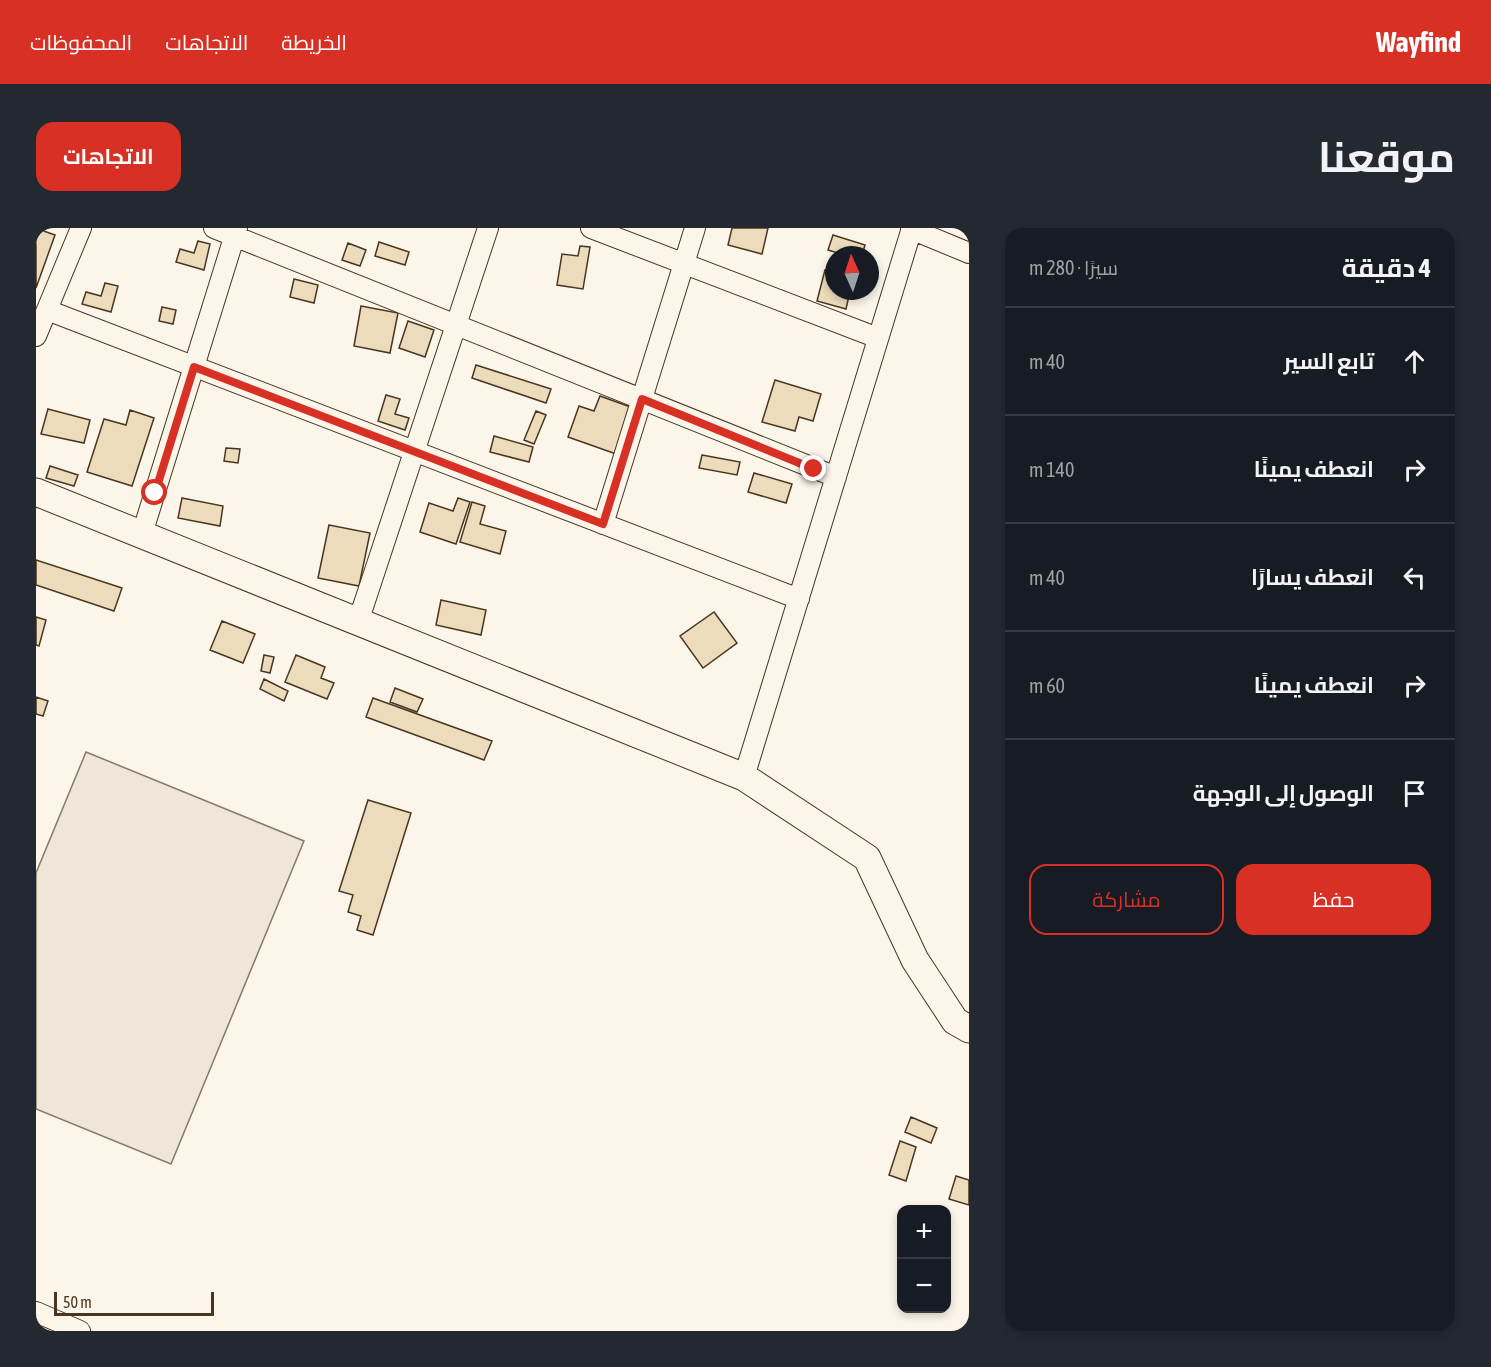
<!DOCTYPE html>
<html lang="ar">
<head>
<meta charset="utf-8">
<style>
	body { margin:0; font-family:"Asap Condensed",Cairo,sans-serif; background:#242831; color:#f1f3f6; direction:rtl }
	.controls { position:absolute; right:18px; bottom:18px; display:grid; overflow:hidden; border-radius:12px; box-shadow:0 3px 9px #0003 }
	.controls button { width:54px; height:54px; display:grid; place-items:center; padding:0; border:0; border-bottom:2px solid #363941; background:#171b24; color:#f1f3f6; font:30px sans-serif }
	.compass { position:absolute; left:789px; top:18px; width:54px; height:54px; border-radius:50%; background:#171b24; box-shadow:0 3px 9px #0003; rotate:357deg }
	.scale { position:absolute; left:18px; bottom:15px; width:160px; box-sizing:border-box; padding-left:6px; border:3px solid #4a3520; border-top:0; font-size:16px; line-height:21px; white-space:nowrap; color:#4a3520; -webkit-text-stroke:4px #fbf6e9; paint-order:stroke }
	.stop { position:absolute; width:18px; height:18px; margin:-14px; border:4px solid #d93025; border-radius:50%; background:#fff }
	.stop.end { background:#d93025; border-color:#fff; box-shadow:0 2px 6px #0008 }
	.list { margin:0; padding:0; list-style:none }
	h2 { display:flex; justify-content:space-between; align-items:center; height:78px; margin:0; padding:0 24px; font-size:26px }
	h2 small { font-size:20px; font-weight:400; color:#9ea1a6 }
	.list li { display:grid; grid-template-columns:39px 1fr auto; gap:18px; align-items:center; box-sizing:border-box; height:108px; padding:0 24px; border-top:2px solid #363941 }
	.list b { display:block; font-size:22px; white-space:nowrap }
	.list em { font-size:20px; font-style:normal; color:#9ea1a6 }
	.actions { display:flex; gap:12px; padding:18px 24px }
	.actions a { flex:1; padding:14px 0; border:2px solid #d93025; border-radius:18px; text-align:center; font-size:21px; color:#d93025 }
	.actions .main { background:#d93025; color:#fff }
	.icon { flex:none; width:33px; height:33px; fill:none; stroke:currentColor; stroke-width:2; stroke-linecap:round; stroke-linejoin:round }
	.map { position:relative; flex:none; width:933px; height:1103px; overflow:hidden; direction:ltr; border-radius:18px }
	header { display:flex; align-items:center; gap:36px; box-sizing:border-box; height:84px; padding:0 30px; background:#d93025; color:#fff }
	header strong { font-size:28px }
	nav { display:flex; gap:33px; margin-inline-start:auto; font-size:21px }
	.intro { display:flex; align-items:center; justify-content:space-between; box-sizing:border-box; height:144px; padding:0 36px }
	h1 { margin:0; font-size:42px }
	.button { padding:15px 27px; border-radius:18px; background:#d93025; color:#fff; font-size:21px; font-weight:700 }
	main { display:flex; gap:36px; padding:0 36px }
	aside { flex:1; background:#171b24; border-radius:18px; box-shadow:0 3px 9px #0003 }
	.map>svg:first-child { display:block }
	.green { fill:#ede6d9; stroke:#887966; stroke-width:1.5 }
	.building { fill:#ecdcbc; stroke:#4a3520; stroke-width:1.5 }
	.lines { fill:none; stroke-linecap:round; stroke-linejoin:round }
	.street-casing { stroke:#4a3520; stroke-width:22 }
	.secondary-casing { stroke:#4a3520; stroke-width:29 }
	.street { stroke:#fbf6e9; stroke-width:20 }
	.secondary { stroke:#fbf6e9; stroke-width:27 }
	.route { stroke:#d93025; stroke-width:8 }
</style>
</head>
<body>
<header>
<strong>Wayfind</strong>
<nav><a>الخريطة</a><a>الاتجاهات</a><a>المحفوظات</a></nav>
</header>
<div class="intro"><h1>موقعنا</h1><a class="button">الاتجاهات</a></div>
<main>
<aside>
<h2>4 دقيقة<small>سيرًا · 280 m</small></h2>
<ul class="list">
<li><svg class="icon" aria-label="ahead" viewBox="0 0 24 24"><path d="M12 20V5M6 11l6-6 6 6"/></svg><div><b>تابع السير</b></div><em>40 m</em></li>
<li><svg class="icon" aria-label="right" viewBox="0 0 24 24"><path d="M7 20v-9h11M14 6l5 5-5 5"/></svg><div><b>انعطف يمينًا</b></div><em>140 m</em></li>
<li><svg class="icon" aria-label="left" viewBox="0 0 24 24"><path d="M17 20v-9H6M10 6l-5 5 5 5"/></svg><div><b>انعطف يسارًا</b></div><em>40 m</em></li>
<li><svg class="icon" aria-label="right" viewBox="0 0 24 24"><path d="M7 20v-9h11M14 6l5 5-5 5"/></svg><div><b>انعطف يمينًا</b></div><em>60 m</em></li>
<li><svg class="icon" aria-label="arrive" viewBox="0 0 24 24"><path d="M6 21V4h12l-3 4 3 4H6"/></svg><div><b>الوصول إلى الوجهة</b></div></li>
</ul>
<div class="actions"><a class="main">حفظ</a><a>مشاركة</a></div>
</aside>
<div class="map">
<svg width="933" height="1103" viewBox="0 0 933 1103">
	<rect width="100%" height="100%" fill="#fbf6e9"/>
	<path class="green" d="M50 524 268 613 135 936 0 881V645Z"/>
	<path class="building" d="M696 0H732L726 26 692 17Z
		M2 1 19 7 0 60V6Z
		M797 7 829 17 826 27H808L792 22Z
		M162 13 174 16 168 42 140 34 144 21 158 25Z
		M343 14 373 24 369 37 339 28Z
		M312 15 330 22 324 38 306 32Z
		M544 18 554 19 547 61 521 57 526 26 542 28Z
		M789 42 798 44V63H814L810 81 781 73Z
		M258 51 282 57 278 75 254 69Z
		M69 55 82 58 75 84 46 76 50 64 65 68Z
		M325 78 362 85 354 125 318 118Z
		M126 79 140 82 137 96 123 93Z
		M372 93 398 102 389 129 363 120Z
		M440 137 515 161 510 175 436 150Z
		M739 152 785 166 777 193 763 189 759 203 726 194Z
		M350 167 364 171 359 186 373 190 369 202 342 193Z
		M564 168 600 181 583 227 532 209 543 178 558 183Z
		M12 181 54 192 48 215 5 206Z
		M94 182 118 190 96 258 51 244 68 191 90 197Z
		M500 183 510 187 498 216 488 212Z
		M458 208 497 219 493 234 454 224Z
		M190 220 204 221 202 235 188 233Z
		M666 227 704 234 701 247 663 240Z
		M14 238 42 247 38 258 10 250Z
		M718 245 756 256 750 275 712 264Z
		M146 270 187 278 184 298 142 290Z
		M422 270 434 274 420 316 384 304 393 275 417 283Z
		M436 274 449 278 444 296 470 303 464 326 424 314Z
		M293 297 334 305 323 358 282 350Z
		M0 332 86 360 78 383 0 357Z
		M405 372 450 382 445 407 400 397Z
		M678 384 701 415 667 440 644 408Z
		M0 389 10 392 3 418 0 417Z
		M186 393 219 406 207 435 174 422Z
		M228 427 238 429 234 445 225 443Z
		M260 427 289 439 285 450 298 455 291 471 249 454Z
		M228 451 252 463 248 473 224 461Z
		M359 460 387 471 381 484 354 474Z
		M0 469 12 473 7 488 0 486Z
		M337 470 456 513 448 532 330 489Z
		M332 572 375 585 337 707 321 702 325 688 312 684 317 667 303 663Z
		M875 889 901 900 895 915 869 904Z
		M864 913 880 919 870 953 853 947Z
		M920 948 933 952V977L913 971Z"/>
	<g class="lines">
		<defs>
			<path id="street" d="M178 0 800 249
				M555 0 842 110
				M875 1 933 25
				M11 82 763 371
				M0 108 45 0
				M567 296 659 0
				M106 306 201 0
				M322 394 452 0
				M708 549 876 0
				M0 1084 44 1103"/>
			<path id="secondary" d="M0 264 708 549 831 630 879 732 919 793 933 801"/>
		</defs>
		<use href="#street" class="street-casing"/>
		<use href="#secondary" class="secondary-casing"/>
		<use href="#street" class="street"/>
		<use href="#secondary" class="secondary"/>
	</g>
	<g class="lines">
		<path class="route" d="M119 265 158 139 567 296 606 171 778 241"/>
	</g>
</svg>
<div class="controls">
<button>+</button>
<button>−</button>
</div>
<svg class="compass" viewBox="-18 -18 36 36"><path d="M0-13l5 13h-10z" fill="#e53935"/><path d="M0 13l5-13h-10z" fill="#9ea1a6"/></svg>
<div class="scale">50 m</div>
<div class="stop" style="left:119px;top:265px"></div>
<div class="stop end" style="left:778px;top:241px"></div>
</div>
</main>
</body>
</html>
